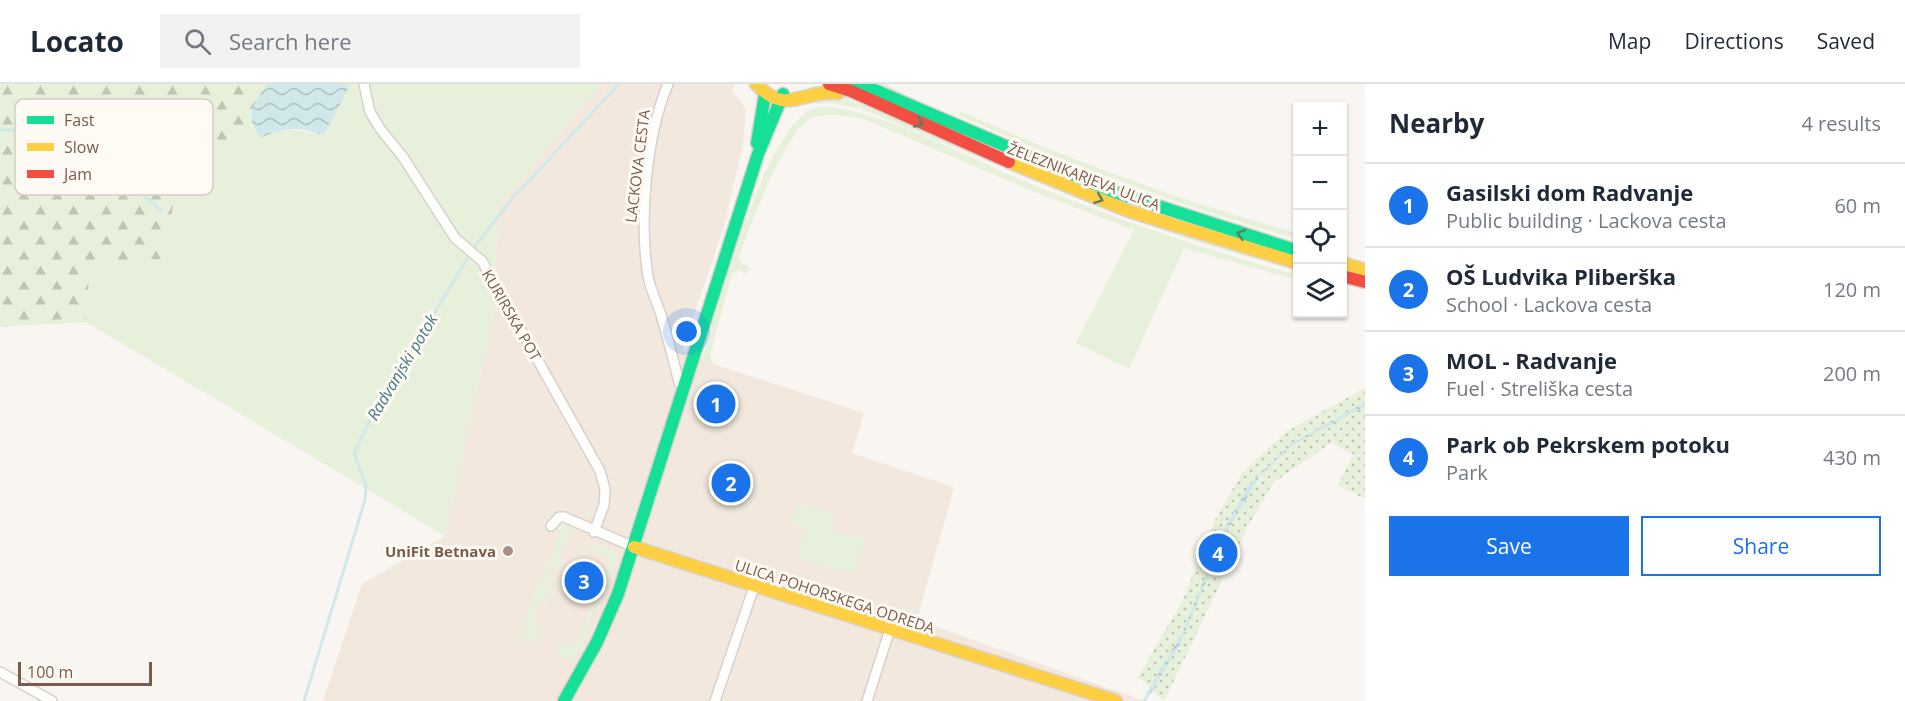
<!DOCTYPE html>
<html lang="en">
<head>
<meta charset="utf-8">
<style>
	body { margin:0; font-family:"Open Sans",sans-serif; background:#f2f2f3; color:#1f2937 }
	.controls { position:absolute; right:18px; top:18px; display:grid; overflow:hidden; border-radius:0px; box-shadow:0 2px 4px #0004 }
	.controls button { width:54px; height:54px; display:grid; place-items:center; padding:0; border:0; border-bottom:2px solid #e0e1e3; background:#fff; color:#1f2937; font:30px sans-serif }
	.scale { position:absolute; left:18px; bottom:15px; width:134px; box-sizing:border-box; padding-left:6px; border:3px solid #7a5c4d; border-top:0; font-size:16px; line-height:21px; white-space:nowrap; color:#7a5c4d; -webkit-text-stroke:4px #fffaf3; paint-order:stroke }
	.you { position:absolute; left:687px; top:248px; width:21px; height:21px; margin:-15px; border:4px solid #fff; border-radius:50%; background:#1a73e8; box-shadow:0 0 0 9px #1a73e833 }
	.badge { display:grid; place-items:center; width:39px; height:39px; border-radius:50%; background:#1a73e8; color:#fff; font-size:20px; font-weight:700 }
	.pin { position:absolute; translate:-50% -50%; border:3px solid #fff; box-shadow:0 2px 6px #0006 }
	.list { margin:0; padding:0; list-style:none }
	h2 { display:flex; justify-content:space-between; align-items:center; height:78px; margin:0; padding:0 24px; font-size:26px }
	h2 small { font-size:20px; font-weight:400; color:#747a83 }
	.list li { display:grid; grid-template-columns:39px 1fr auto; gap:18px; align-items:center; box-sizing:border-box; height:84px; padding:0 24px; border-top:2px solid #e0e1e3 }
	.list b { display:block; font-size:22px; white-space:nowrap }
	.list p { margin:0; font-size:20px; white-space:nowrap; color:#747a83 }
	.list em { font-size:20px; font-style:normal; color:#747a83 }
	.actions { display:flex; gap:12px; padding:18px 24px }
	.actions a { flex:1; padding:14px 0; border:2px solid #1a73e8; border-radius:0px; text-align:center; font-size:21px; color:#1a73e8 }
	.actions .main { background:#1a73e8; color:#fff }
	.icon { flex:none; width:33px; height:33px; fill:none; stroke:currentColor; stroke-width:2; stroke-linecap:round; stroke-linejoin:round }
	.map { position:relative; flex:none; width:1365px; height:617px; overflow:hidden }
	header { display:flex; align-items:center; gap:36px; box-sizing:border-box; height:84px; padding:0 30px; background:#fff; border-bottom:2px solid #e0e1e3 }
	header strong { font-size:28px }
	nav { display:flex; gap:33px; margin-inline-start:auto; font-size:21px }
	.search { width:420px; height:54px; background:#f2f2f3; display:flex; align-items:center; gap:15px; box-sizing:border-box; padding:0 21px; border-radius:0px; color:#747a83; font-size:22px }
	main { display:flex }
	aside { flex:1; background:#fff }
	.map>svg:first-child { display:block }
	.residential { fill:#f2e8de }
	.grass { fill:#e7f0db }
	.forest { fill:url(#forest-firs) }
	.park { fill:url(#park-dots) }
	.water { fill:url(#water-waves) }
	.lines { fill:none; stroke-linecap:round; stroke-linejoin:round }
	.stream { stroke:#d0e8ea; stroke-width:3 }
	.street-casing { stroke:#d7d1cb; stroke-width:12 }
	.fast-casing { stroke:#d9d2cb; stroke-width:15 }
	.slow-casing { stroke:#d9d2cb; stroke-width:15 }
	.jam-casing { stroke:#d9d2cb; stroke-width:15 }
	.street { stroke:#fefefd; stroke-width:9 }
	.fast { stroke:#16e098; stroke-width:12 }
	.slow { stroke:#ffcf43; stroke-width:12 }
	.jam { stroke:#f24e42; stroke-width:12 }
	.oneway { stroke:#617d60 }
	.poi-dot { fill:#a69286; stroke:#fffaf3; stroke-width:2 }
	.labels { text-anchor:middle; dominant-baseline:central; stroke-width:6; stroke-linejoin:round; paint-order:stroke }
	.street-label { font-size:15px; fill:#7a5c4d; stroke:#fffaf3 }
	.poi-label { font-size:15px; font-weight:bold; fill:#7a5c4d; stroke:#fffaf3; text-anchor:end }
	.water-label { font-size:16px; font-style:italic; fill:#437c86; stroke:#fffaf3 }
	.key { fill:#fffaf3; stroke:#d7cbc1; stroke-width:1.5 }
	.key-label { font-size:16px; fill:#7a5c4d }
</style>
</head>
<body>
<header>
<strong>Locato</strong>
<div class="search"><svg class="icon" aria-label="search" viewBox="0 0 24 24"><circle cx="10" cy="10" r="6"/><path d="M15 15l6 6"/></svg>Search here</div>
<nav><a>Map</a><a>Directions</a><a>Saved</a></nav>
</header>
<main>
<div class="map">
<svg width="1365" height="617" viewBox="0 0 1365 617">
	<defs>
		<pattern id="forest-firs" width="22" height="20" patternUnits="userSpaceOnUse" patternTransform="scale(1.5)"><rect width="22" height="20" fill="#e7f0db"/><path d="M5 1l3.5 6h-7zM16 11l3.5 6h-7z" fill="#c0c6b4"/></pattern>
		<pattern id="park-dots" width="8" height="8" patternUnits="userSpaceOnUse" patternTransform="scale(1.5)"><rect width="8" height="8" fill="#e7f0db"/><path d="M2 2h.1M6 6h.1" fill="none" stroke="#c0c6b4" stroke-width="1.8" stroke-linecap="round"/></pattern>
		<pattern id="water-waves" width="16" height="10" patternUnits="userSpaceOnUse" patternTransform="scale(1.5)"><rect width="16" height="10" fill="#d0e8ea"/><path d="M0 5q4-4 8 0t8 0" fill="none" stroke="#aebfc0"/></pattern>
	</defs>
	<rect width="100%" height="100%" fill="#f9f5f0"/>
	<path class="residential" d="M600 0H734L733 8 746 25 743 61 723 145 682 267 713 280 864 329 852 369 954 403 917 536 1145 617H323L362 500 445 452 494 227 498 124Z"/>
	<path class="grass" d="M346 0H600L498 124 494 227 445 452 86 238 90 179 161 175 177 106 251 42 261 54C279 44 298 44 317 51L349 3Z
		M872 0H885C1015 69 1156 118 1297 159V162L1215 138 1078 90Z
		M832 10C895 29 952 61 1013 86 1106 124 1200 157 1297 184V187L1197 158 1108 127 862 25 832 19 816 20 812 15Z
		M831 23C889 30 966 73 1022 96 1112 134 1203 165 1297 191V196L1184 164 1129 285 1076 259 1134 146 1032 107 866 36C848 32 828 27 810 35 786 46 748 147 738 175L750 185 744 191 740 186 732 189 710 271 713 280 702 276C718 220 761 62 805 29 812 23 822 23 831 23Z
		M960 27C1070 76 1181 117 1297 149V155C1181 122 1069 81 959 31Z
		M797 420 834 429 831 448 864 455 855 490 798 475 806 444 792 440Z
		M561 438 572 442 576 450 570 448 560 474 563 475 559 486 551 480 548 490 555 496 553 501 544 498 542 501 551 505 546 518 547 525H542L545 520 537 516 534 534 536 535 535 539 539 541C541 549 537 557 528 559L521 556 531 518 561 447 555 444Z
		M599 460 615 468 618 480 598 509 582 567 577 573 566 575 558 569 556 558 573 562 579 553 610 475 588 465Z"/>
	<path class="forest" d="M0 0H267L250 28 251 42 177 106 161 175 90 179 86 238 0 243Z"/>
	<path class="park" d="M1365 304V415L1338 401 1353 370 1331 359 1273 399 1248 442 1164 617 1138 593 1182 518 1215 436 1242 389 1287 347Z"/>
	<path class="water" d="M267 0H346L349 3 325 49C316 51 313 48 305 46 291 43 273 47 261 54 242 30 253 23 267 0Z
		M1365 318V322L1293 361 1259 393 1228 446 1180 560 1150 611 1146 610 1183 547 1225 444 1248 402 1292 359Z"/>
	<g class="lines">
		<path class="stream" d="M0 46H12L29 60 59 73 69 83 79 84C90 99 112 96 127 102 141 107 151 118 162 127
			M304 617 365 416 366 401 354 369 373 330 475 162 512 115 619 0
			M1144 617 1149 609"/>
		<defs>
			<path id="street" d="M364 0 370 28 381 46 403 73 455 154 482 177 600 387 605 405 604 421 594 448
				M668 0C646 53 639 135 648 192 650 205 657 218 661 231 668 253 673 276 679 298L684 306
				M551 442 559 433H564L634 463
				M0 588 52 617
				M715 617 754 503
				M867 617 890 545"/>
			<path id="fast" d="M854 0 872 5 1111 107 1298 167
				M757 59 765 10
				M564 617 597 558 618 510 758 70 783 10"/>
			<path id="slow" d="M756 0C787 33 802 5 838 9
				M1009 78 1129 127 1298 179
				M1342 179 1365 186
				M634 463 1116 617"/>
			<path id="jam" d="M829 0 851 7 1009 78
				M1342 192 1365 198"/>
		</defs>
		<use href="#street" class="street-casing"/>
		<use href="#fast" class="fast-casing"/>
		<use href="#slow" class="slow-casing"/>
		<use href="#jam" class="jam-casing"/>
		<use href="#street" class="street"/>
		<use href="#fast" class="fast"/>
		<use href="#slow" class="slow"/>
		<use href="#jam" class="jam"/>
	</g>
	<defs><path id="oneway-chevron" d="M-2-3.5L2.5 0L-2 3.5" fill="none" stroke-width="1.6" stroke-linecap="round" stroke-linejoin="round" transform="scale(1.5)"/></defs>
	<g class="oneway">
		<use href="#oneway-chevron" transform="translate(919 39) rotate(24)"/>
		<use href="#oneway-chevron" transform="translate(1099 115) rotate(21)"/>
		<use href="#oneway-chevron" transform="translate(1241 150) rotate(-164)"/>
	</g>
	<circle class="poi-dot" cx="508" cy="467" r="6"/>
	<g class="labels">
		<g class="street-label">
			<text transform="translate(637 82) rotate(-83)">LACKOVA CESTA</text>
			<text transform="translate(1084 92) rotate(21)">ŽELEZNIKARJEVA ULICA</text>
			<text transform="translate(512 231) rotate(60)">KURIRSKA POT</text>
			<text transform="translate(835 512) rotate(18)">ULICA POHORSKEGA ODREDA</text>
		</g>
		<g class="poi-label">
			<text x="496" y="467">UniFit Betnava</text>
		</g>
		<g class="water-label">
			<text transform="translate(402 283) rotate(-59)">Radvanjski potok</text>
		</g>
	</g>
	<rect x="15" y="15" width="198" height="96" rx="9" class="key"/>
	<rect x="27" y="32" width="27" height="8" fill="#16e098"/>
	<rect x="27" y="59" width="27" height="8" fill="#ffcf43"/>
	<rect x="27" y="86" width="27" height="8" fill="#f24e42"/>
	<g class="key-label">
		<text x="64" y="42">Fast</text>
		<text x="64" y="69">Slow</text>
		<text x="64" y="96">Jam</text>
	</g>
</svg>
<div class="controls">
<button>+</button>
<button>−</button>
<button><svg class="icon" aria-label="locate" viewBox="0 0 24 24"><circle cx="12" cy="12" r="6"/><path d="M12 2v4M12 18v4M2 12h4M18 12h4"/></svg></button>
<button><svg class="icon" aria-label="layers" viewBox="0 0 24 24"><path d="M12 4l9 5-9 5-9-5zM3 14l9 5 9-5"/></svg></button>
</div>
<div class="scale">100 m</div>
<div class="you"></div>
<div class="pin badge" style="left:716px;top:320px">1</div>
<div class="pin badge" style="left:731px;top:399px">2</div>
<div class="pin badge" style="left:584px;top:497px">3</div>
<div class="pin badge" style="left:1218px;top:469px">4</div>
</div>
<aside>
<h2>Nearby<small>4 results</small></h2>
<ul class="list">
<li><span class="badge">1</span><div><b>Gasilski dom Radvanje</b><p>Public building · Lackova cesta</p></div><em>60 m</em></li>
<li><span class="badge">2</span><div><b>OŠ Ludvika Pliberška</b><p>School · Lackova cesta</p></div><em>120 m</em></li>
<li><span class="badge">3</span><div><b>MOL - Radvanje</b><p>Fuel · Streliška cesta</p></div><em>200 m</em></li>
<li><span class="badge">4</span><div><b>Park ob Pekrskem potoku</b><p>Park</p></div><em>430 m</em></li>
</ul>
<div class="actions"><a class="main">Save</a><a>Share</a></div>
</aside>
</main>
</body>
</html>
